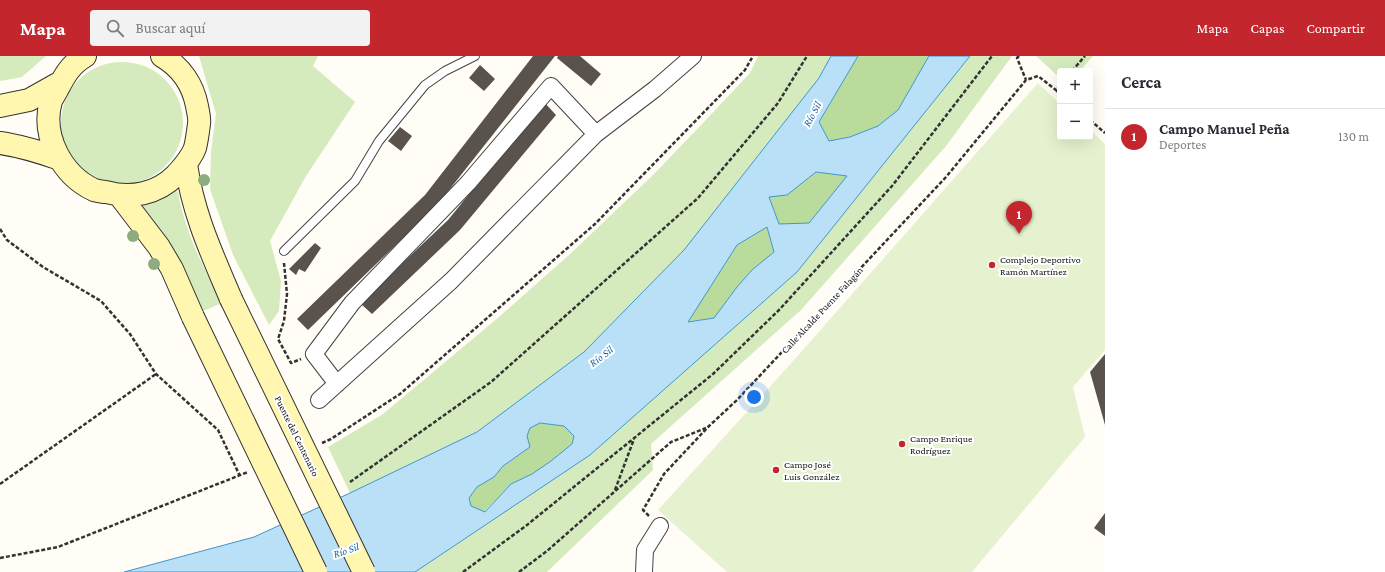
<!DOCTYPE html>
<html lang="es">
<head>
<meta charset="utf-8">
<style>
	body { margin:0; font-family:"Crimson Pro",serif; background:#f2f2f3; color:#2b2b33 }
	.controls { position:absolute; right:12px; top:12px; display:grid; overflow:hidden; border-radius:4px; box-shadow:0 4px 16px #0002 }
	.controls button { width:36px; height:36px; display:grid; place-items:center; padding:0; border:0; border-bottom:1px solid #e1e1e2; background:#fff; color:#2b2b33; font:20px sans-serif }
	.you { position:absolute; left:754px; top:341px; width:14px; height:14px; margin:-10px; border:3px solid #fff; border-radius:50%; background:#1a73e8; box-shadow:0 0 0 6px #1a73e833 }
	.badge { display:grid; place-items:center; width:26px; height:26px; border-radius:50%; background:#c4262e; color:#fff; font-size:13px; font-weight:700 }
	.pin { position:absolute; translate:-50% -33px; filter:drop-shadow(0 1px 2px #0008) }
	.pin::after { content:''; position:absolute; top:21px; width:14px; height:12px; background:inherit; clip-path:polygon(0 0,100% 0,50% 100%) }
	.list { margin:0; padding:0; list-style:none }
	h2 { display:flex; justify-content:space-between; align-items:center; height:52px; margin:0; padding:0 16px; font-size:17px }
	h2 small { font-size:13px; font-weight:400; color:#7c7c81 }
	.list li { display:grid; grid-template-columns:26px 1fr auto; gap:12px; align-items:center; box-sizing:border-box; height:56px; padding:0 16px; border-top:1px solid #e1e1e2 }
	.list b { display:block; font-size:15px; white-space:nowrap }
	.list p { margin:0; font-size:13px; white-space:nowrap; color:#7c7c81 }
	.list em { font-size:13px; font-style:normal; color:#7c7c81 }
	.icon { flex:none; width:22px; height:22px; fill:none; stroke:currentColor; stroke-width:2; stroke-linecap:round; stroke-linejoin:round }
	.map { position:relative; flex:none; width:1105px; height:516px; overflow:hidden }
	header { display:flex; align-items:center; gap:24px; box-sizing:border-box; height:56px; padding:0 20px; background:#c4262e; color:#fff }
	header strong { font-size:19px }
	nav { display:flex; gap:22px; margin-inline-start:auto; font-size:14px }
	.search { width:280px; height:36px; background:#f2f2f3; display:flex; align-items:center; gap:10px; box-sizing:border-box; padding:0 14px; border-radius:4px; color:#7c7c81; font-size:15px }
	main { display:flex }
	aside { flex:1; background:#fff }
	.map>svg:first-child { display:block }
	.green { fill:#d5ebbd }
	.forest { fill:#b9dc9c }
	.pitch { fill:#e6f2cf }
	.water { fill:#b9e0f7; stroke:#3f96cf; fill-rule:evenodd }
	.building { fill:#5a524d }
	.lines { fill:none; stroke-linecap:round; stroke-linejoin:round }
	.service-casing { stroke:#444; stroke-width:10 }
	.minor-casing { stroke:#444; stroke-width:18 }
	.secondary-casing { stroke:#333; stroke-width:24 }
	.path { stroke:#333; stroke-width:2.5; stroke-dasharray:4 2; stroke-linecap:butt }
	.service { stroke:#fff; stroke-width:8 }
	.minor { stroke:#fff; stroke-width:16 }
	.secondary { stroke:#fff6b0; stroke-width:22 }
	.secondary-bridge-casing { stroke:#333; stroke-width:24; stroke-linecap:butt }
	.secondary-bridge { stroke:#fff6b0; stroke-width:22 }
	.tree { fill:#8dad7f }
	.poi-dot { fill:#c4262e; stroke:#fff; stroke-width:1.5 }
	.labels { text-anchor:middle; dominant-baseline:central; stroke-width:4; stroke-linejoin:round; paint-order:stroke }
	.poi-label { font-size:10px; fill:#111; stroke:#fff; text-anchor:start }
	.street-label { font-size:10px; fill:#111; stroke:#fff }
	.water-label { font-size:11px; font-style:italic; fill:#1768a6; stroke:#fff }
</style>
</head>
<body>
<header>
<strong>Mapa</strong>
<div class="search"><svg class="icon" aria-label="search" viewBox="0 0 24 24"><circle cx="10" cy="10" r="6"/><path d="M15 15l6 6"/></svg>Buscar aquí</div>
<nav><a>Mapa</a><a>Capas</a><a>Compartir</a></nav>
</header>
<main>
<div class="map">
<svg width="1105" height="516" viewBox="0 0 1105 516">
	<rect width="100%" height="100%" fill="#fffdf5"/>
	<path class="green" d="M0 0H46L22 21 0 25Z
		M199 0H318L313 10 355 46 306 120 270 185 281 225 279 255 269 269 233 199 210 133 211 96 216 58Z
		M758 0H831L819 22 684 194 584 296 477 376 350 437 328 391 383 358 499 261 569 199 653 119 703 67 750 17Z
		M970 0H1012L946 90 801 254 651 388 653 414 547 516H415L590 399 797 216Z
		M1036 0H1093L1080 15H1060V22Z
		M61 67a61 61 0 1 1 122 0a61 61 0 1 1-122 0Z
		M172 131 178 136C185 176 203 211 222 247L203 255C185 216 168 184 142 150L144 144Z"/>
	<path class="forest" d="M858 0H929L898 54 878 70 850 81 829 85 819 66Z
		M816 116 848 120 809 167 779 169 769 141 787 139Z
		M767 171 774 196 752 214 737 231 714 262 687 266 737 189Z
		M540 367 564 370 574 380 572 388 551 405 532 418 511 428 484 456 470 450 469 442 477 431 494 421 503 410 513 402 527 380 529 372Z"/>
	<path class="pitch" d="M1038 27 1060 48V81H1090V74L1105 88V294L1073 331 1085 381 972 516H727L658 454 802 295Z"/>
	<path class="water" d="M831 0H858L819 66 829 85 850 81 878 70 898 54 929 0H970L797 216 590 399 415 516H124L254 481 350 437 477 376 584 296 684 194 819 22ZM816 116 847 120 809 167 779 168 769 141 787 139ZM767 171 774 196 752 214 737 231 714 262 688 266 737 189ZM540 367 564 370 574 380 572 388 551 405 532 418 511 428 485 456 471 450 469 442 477 431 494 421 503 410 530 391 527 380 530 372Z"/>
	<path class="building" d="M533 0H555L438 148 308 274 297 263 425 139Z
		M558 0H580L601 18 591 30 557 2Z
		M480 9 495 23 484 35 469 22Z
		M544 46 556 59 460 174 372 258 360 247 448 164Z
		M400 71 412 80 401 95 388 85Z
		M315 187 321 192 305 216 299 213 296 219 289 213Z
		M1105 298V369L1090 316Z
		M1105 457V480L1094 472Z"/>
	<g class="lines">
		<defs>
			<path id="service" d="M284 195 355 125 379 85 425 29 445 15 475 0"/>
			<path id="minor" d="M337 328 314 298 352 247 468 127 551 30 596 78
				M319 344 451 225 596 78 655 33 693 0
				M644 516 645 494 660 470"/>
			<path id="secondary" d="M85 0C70 9 65 19 57 34 55 38 52 42 51 45 41 80 62 119 94 134 98 135 102 136 106 136 131 143 157 138 176 119 183 111 191 103 195 92 197 84 198 76 199 68 200 62 198 56 197 50 193 29 181 11 162 0
				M0 50 29 44 61 26
				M0 87C21 90 40 96 60 103
				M186 108C193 158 212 198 231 243
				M120 140 159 191 172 213 193 261"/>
		</defs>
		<use href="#service" class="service-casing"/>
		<use href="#minor" class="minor-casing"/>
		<use href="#secondary" class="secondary-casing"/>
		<path class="path" d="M1019 0 1017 2 1026 24
			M1072 15 1085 0
			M1060 29 1056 34 1060 38
			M1090 64 1105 77
			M0 173 7 184 43 211 101 245 130 278 156 318 218 374 240 420
			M284 207 287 238 284 265 278 283 291 307 301 303
			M322 387 331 383 400 338 595 168 745 14 753 0
			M350 426 491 326 698 142 778 47 807 0
			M0 428 156 318
			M615 434 634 383
			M649 460 643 454 664 418 708 371 737 344 946 121 1026 24 1038 20 1056 34
			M0 502 58 491 248 416
			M463 516 527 469 713 318 779 254 892 130 992 0
			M519 516 547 495 671 386 706 372"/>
		<use href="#service" class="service"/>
		<use href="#minor" class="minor"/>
		<use href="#secondary" class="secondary"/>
		<defs>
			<path id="secondary-bridge" d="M231 243 364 516
				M193 261 316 516"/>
		</defs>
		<use href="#secondary-bridge" class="secondary-bridge-casing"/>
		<use href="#secondary-bridge" class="secondary-bridge"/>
	</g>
	<g class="tree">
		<circle cx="204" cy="124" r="6"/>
		<circle cx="133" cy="180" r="6"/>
		<circle cx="154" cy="208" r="6"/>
	</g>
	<g class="poi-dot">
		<circle cx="992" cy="209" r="4"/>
		<circle cx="902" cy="388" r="4"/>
		<circle cx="776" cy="414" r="4"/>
	</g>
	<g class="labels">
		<g class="poi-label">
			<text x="1000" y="203">Complejo Deportivo<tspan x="1000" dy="12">Ramón Martínez</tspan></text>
			<text x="910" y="382">Campo Enrique<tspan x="910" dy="12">Rodríguez</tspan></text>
			<text x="784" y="408">Campo José<tspan x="784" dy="12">Luis González</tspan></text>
		</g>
		<g class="street-label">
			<text transform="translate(822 254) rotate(-47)">Calle Alcalde Puente Falagán</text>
			<text transform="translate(297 380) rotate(64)">Puente del Centenario</text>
		</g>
		<g class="water-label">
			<text transform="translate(812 58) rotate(-62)">Río Sil</text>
			<text transform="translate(601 300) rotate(-37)">Río Sil</text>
			<text transform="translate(346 494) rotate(-19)">Río Sil</text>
		</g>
	</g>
</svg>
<div class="controls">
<button>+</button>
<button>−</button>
</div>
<div class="you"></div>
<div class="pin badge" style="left:1019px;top:178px">1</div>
</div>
<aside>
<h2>Cerca<small></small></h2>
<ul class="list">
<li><span class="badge">1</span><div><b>Campo Manuel Peña</b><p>Deportes</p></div><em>130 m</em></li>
</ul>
</aside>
</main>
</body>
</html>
